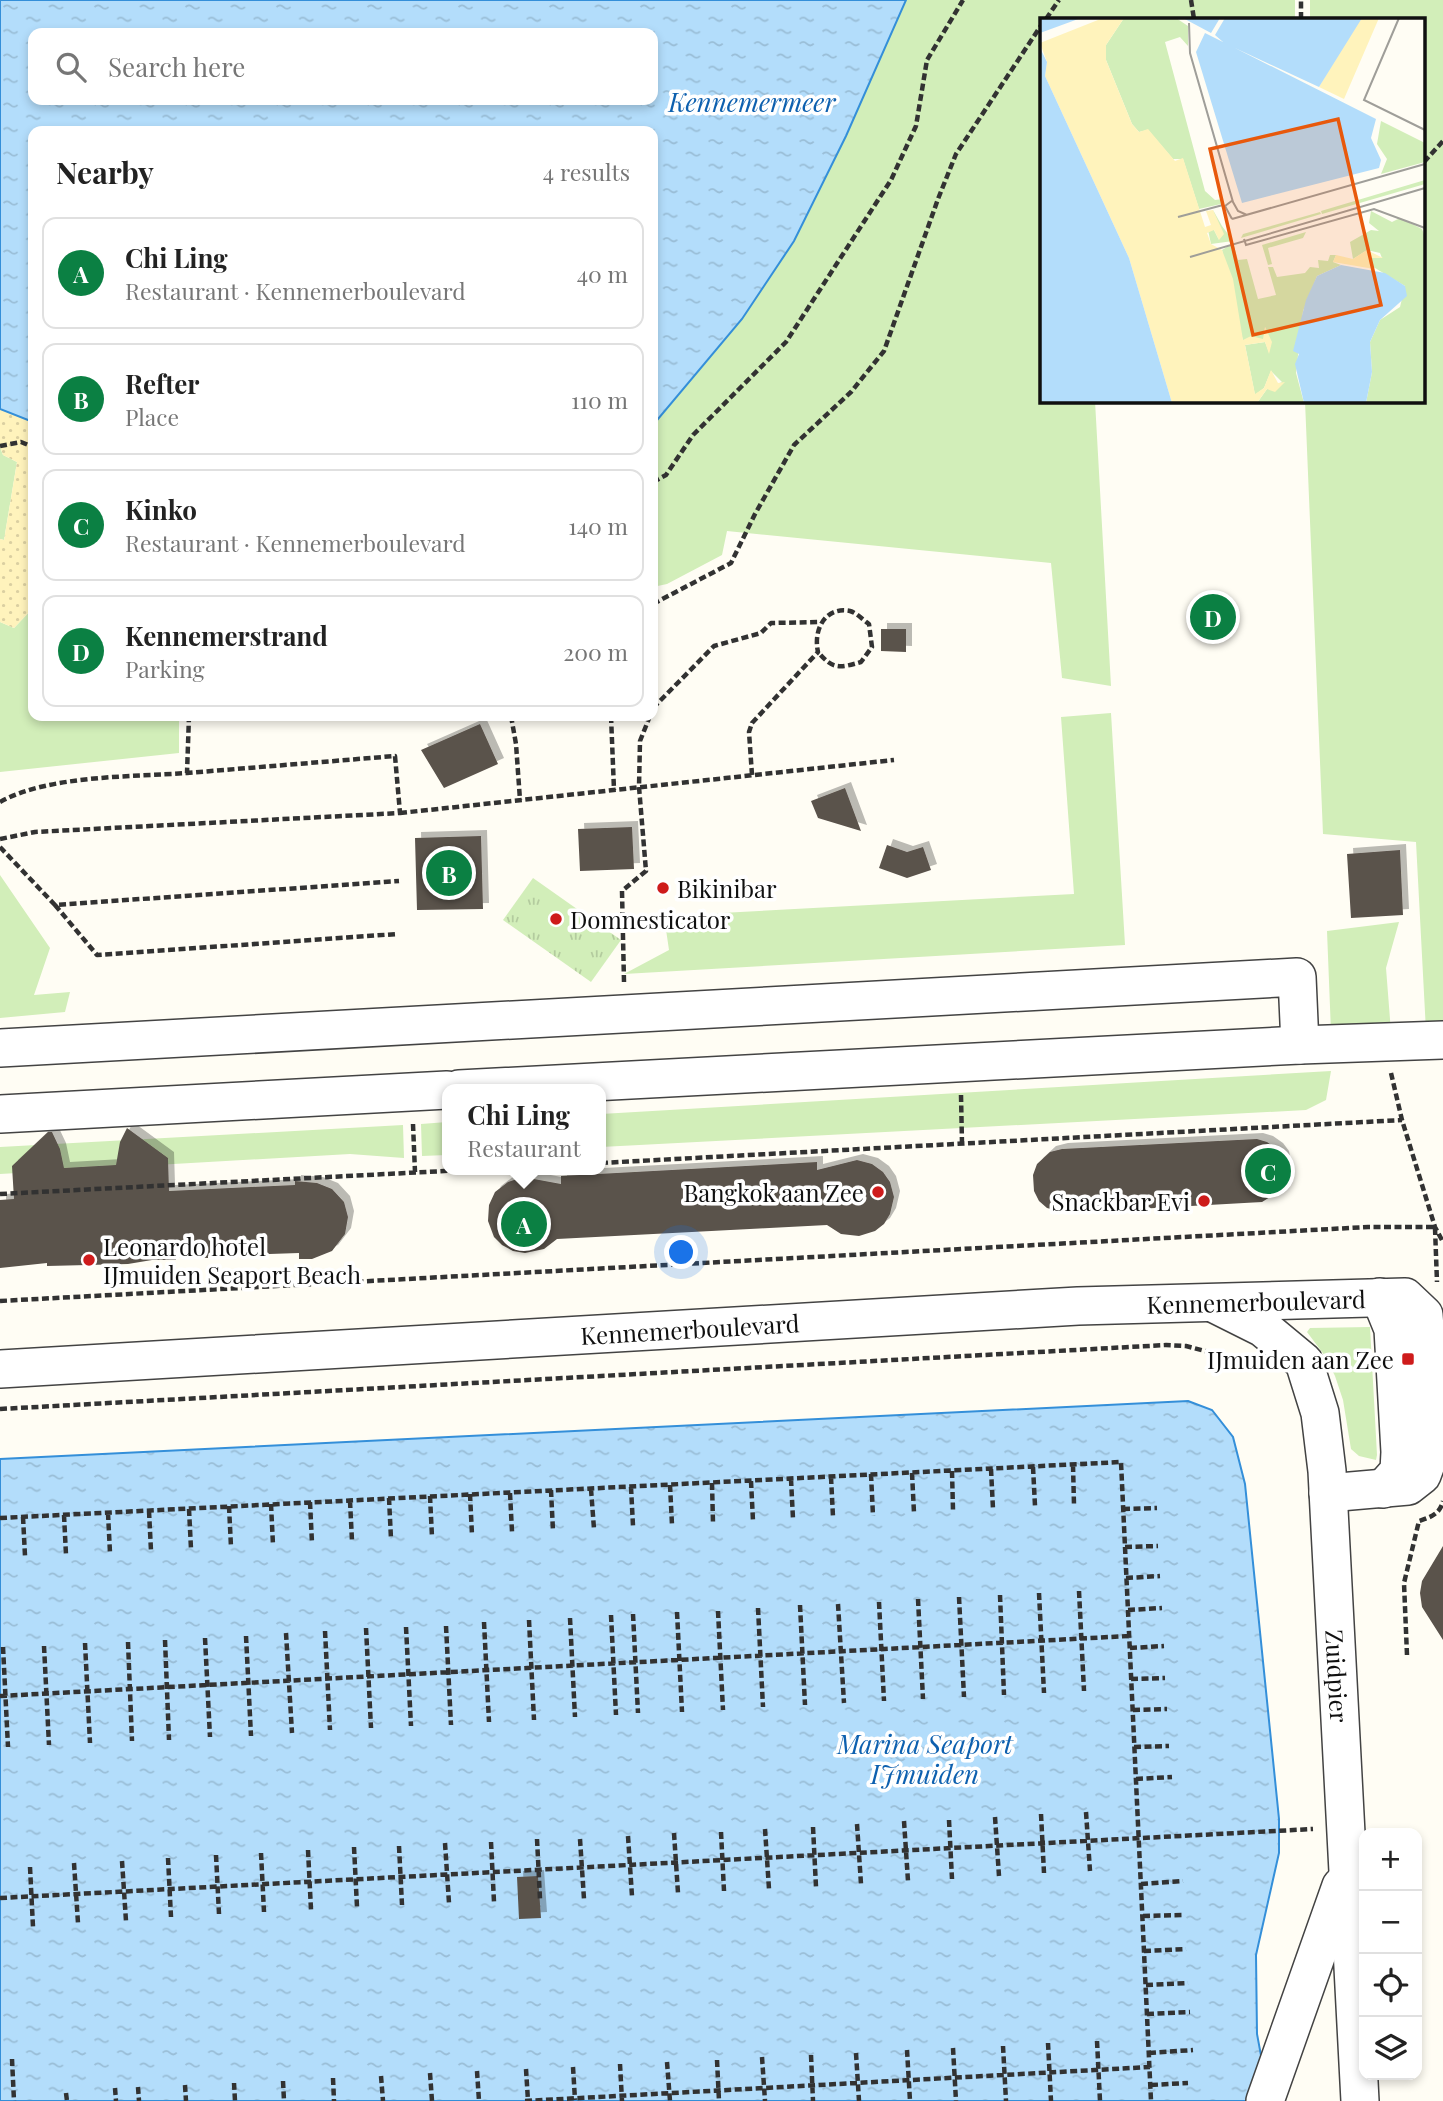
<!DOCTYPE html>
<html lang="en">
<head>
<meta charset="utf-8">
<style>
	body { margin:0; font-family:"Playfair Display",serif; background:#f2f2f2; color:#222 }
	.controls { position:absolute; right:21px; bottom:21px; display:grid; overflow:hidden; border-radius:14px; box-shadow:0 4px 10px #0003 }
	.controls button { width:63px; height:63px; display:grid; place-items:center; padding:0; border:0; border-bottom:2px solid #e0e0e0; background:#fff; color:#222; font:35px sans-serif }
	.you { position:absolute; left:682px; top:1253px; width:24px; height:24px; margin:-18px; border:5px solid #fff; border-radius:50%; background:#1a73e8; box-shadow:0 0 0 10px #1a73e833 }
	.badge { display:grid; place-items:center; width:46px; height:46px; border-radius:50%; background:#0b8043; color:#fff; font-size:23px; font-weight:700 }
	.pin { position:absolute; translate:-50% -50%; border:4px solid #fff; box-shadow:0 2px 7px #0006 }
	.popup { position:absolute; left:442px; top:1084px; width:164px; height:91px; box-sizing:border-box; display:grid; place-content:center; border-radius:14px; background:#fff; filter:drop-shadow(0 2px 5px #0005); font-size:23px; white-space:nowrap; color:#767676 }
	.popup b { font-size:26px; color:#222 }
	.popup::after { content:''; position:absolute; left:50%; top:100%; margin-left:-14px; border:14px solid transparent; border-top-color:#fff }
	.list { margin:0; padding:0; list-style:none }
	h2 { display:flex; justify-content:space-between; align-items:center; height:91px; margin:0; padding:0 28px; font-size:30px }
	h2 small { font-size:23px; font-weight:400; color:#767676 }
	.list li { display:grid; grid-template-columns:46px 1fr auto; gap:21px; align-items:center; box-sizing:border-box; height:112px; margin:0 14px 14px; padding:0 14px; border:2px solid #e0e0e0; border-radius:14px }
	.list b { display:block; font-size:26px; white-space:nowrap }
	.list p { margin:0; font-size:23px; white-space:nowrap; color:#767676 }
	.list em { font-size:23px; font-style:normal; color:#767676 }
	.icon { flex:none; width:38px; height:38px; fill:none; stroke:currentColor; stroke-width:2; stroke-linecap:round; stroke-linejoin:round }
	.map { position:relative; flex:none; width:1443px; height:2101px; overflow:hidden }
	.search { position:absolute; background:#fff; box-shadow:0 4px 10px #0003; left:28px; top:28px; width:630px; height:77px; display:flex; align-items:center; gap:18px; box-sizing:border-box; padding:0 24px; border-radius:14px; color:#767676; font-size:26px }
	.panel { position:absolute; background:#fff; box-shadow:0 4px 10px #0003; left:28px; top:126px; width:630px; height:595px; border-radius:14px }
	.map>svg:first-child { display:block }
	.grass { fill:#d2eeb9 }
	.sand { fill:url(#sand-dots) }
	.park { fill:url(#park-tufts) }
	.water { fill:url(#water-ripples); stroke:#348fd9; stroke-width:2; fill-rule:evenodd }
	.building { fill:#5a524b; filter:url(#shadow) }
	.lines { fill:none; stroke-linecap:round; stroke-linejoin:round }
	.minor-casing { stroke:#434343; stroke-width:40 }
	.path { stroke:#323232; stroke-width:4.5; stroke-dasharray:7 3.5; stroke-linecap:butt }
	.minor { stroke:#fff; stroke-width:37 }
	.poi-dot { fill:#ce1b1b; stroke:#fff; stroke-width:2.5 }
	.labels { text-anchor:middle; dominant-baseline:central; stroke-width:7; stroke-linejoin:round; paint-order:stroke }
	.poi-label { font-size:24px; fill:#101010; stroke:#fff; text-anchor:start }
	.street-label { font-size:24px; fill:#101010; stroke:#fff }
	.water-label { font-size:26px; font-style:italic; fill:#0d60af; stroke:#fff }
	.inset-road { fill:none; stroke:#9f9e99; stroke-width:2 }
	.view { fill:#e8590c; fill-opacity:0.15; stroke:#e8590c; stroke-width:3.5 }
	.inset-edge { fill:none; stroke:#101010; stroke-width:3.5 }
</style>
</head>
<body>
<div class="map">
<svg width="1443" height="2101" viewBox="0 0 1443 2101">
	<defs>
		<pattern id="sand-dots" width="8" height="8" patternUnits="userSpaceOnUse" patternTransform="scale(1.75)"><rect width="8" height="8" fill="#fff3bc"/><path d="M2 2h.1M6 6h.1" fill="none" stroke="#dacfa1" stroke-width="1.8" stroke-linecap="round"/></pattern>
		<pattern id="park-tufts" width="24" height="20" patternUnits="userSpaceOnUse" patternTransform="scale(1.75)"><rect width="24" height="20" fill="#d2eeb9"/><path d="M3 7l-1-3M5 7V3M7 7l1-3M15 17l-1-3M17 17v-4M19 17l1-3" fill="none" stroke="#b3cb9e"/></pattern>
		<pattern id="water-ripples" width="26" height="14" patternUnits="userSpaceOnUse" patternTransform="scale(1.75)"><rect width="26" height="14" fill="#b3ddfb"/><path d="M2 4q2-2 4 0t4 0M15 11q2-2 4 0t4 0" fill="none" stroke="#99bdd6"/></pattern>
		<filter id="shadow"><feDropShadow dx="6" dy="-6" stdDeviation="0" flood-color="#0004"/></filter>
	</defs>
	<rect width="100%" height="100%" fill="#fffdf4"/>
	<path class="grass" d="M906 0H1295V19H1042V401H1095L1111 686 1062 678 1051 563 727 531 722 555 667 584 653 587V425L742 319 794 241 846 136Z
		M1310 0H1443V1031H1426L1416 842 1323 834 1305 401H1424V19H1310Z
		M0 447 3 455 17 462 4 540 0 539Z
		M33 608V716H179V753L0 772V622L14 628Z
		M1111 713 1125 945 624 974 669 950 664 916 1074 894 1061 717Z
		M0 875 50 948 34 995 70 992 65 1012 0 1018Z
		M1399 922 1386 968 1391 1032H1331L1327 931Z
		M1331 1071 1326 1100 1306 1110 601 1147V1114Z
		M447 1122V1155L422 1156 421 1124Z
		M403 1125 404 1158 350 1154 0 1174V1147Z
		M1370 1327 1377 1455 1376 1460 1359 1456 1351 1449 1343 1400 1335 1376 1325 1356 1307 1332 1310 1328Z"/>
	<path class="sand" d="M0 409 33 422V608L14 628 0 622V539L4 540 17 462 3 455 0 447Z"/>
	<path class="park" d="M533 878 621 940 591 982 503 920Z"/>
	<path class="water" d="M0 0H906L846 136 794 241 742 319 653 425V131H33V422L0 409ZM33 33H653V100H33Z
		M1188 1401 1212 1410 1233 1437 1245 1484 1279 1819V1853L1256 1955 1257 2034 1265 2077 1277 2101H0V1459Z"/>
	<path class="building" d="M881 629H906V652L881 651Z
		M480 724 498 764 444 788 421 750Z
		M845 788 861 831 818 818 811 801Z
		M632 827 634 869 580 871 578 829Z
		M481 836 483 909 417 910 415 838Z
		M887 845 907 852 923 847 931 870 907 878 879 868Z
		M1400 850 1403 915 1351 918 1347 854Z
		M127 1128 168 1158 169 1191 295 1185V1181L317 1183 332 1189 344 1202 348 1217 345 1234 332 1251 312 1259H299V1253L208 1256V1258L176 1257V1260H152L128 1264 47 1266V1263L0 1268V1200L14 1199 12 1166 48 1132H52L60 1149 64 1168 116 1165 120 1142Z
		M1257 1139 1267 1142 1277 1149 1283 1157 1286 1172 1283 1186 1278 1192 1262 1202 1066 1213 1047 1208 1039 1201 1034 1191 1033 1175 1037 1164 1050 1152 1062 1149Z
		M857 1160 872 1164 883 1172 890 1182 894 1197 890 1214 884 1224 875 1231 859 1236 841 1234 827 1225 557 1239 544 1249 525 1253 513 1251 502 1245 494 1237 488 1221 489 1205 495 1192 508 1182 523 1177 561 1184V1176L817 1162V1170Z
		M1443 1546V1640L1422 1607 1420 1593 1422 1581Z
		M538 1876 541 1918 519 1919 517 1877Z"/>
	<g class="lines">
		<defs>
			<g id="minor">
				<path d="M0 1048 1297 977 1300 1045"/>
				<path d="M459 1089 1300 1045 1443 1040"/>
				<path d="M0 1114 447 1090"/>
				<path d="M1380 1297 1393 1329 1400 1452 1399 1471 1383 1489"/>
				<path id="s1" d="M1215 1304 1263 1328 1304 1362 1320 1413 1327 1471 1360 2101"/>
				<path id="s2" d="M0 1369 1078 1306 1405 1297 1424 1315 1428 1363 1430 1453 1422 1475 1408 1486 1328 1493"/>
				<path d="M1265 2101 1341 1886"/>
			</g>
		</defs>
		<use href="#minor" class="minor-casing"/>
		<path class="path" d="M1191 0 1194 19
			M1046 19 1059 0
			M1301 19V0
			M1424 162 1443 141
			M1267 401H1268
			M0 446 21 442 33 447
			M653 482 666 475 693 435 786 342 891 180 916 126 927 60 963 0
			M653 604 731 563 755 514 794 445 851 392 884 351 938 199 956 154 1042 24
			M653 708 714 646 761 633 771 623 820 622
			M511 716 516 744 520 800
			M611 716 614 790
			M752 775 749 732 752 723 818 652C813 630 825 606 850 611 857 613 863 620 869 624L872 647 861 662C840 668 833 670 818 652
			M0 802C48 775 132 777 187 773L189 716
			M400 813 894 760
			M0 839 35 832 400 813 395 756 187 773
			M0 847 55 905 399 881
			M55 905 97 955 397 934
			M624 982 622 891 646 871 639 787 640 741 650 716
			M1391 1073 1402 1120 1435 1227 1443 1242
			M961 1095 962 1144
			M413 1124 415 1172
			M601 1163 1402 1120
			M0 1194 464 1170
			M1435 1228 1437 1282
			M0 1301 1368 1227H1435
			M0 1409 1166 1345 1186 1346 1247 1362 1250 1359
			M1073 1465 1074 1505
			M1033 1467 1035 1506
			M991 1469 993 1509
			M952 1471 953 1510
			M912 1473 914 1513
			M871 1474 873 1516
			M831 1477 833 1517
			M791 1479 793 1519
			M751 1481 753 1521
			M712 1483 713 1523
			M670 1485 672 1525
			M631 1487 633 1526
			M591 1489 594 1529
			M551 1490 553 1531
			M510 1493 512 1532
			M470 1494 472 1535
			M430 1496 432 1537
			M389 1498 391 1539
			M350 1501 352 1541
			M310 1502 312 1543
			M271 1504 273 1545
			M229 1506 231 1547
			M189 1509 191 1549
			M1123 1509 1157 1508
			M149 1511 151 1551
			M108 1513 110 1553
			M64 1515 66 1555
			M23 1517 25 1556
			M0 1518 1121 1462 1151 2101
			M1125 1547 1158 1546
			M1126 1578 1160 1576
			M1079 1591 1084 1691
			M1039 1593 1044 1693
			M1000 1595 1004 1695
			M959 1597 964 1697
			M918 1599 923 1699
			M879 1602 884 1701
			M838 1604 844 1703
			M800 1605 805 1705
			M758 1608 763 1707
			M1128 1610 1162 1608
			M718 1611 723 1710
			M677 1612 682 1712
			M633 1614 638 1713
			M611 1615 616 1715
			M570 1618 575 1717
			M529 1620 534 1720
			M484 1622 489 1722
			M446 1626 451 1725
			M406 1627 411 1726
			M366 1628 371 1728
			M325 1631 330 1730
			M286 1633 292 1733
			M246 1636 251 1736
			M205 1638 210 1737
			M165 1640 169 1740
			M128 1642 132 1741
			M85 1643 90 1743
			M44 1646 49 1745
			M3 1647 8 1747
			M1130 1648 1164 1646
			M1407 1655 1404 1583 1419 1521C1431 1517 1440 1514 1443 1501
			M1131 1679 1165 1678
			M0 1696 1129 1636
			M1133 1710 1167 1709
			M1134 1747 1169 1746
			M1136 1779 1172 1777
			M1086 1812 1090 1871
			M1041 1814 1044 1873
			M995 1817 999 1876
			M949 1820 952 1879
			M904 1821 908 1881
			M857 1824 861 1884
			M813 1827 816 1887
			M765 1829 769 1889
			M721 1832 724 1891
			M674 1833 678 1893
			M628 1836 632 1896
			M537 1839 540 1899
			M580 1839 584 1899
			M491 1842 494 1902
			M445 1843 449 1903
			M399 1846 402 1905
			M354 1847 357 1907
			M308 1850 311 1910
			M261 1853 264 1912
			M216 1855 219 1914
			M168 1858 171 1917
			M122 1861 126 1921
			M74 1863 78 1923
			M30 1867 33 1927
			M1141 1884 1183 1881
			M0 1898 1313 1829
			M1143 1916 1185 1915
			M1144 1951 1186 1949
			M1146 1985 1188 1983
			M1147 2014 1190 2012
			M1097 2041 1100 2101
			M1048 2043 1051 2101
			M1003 2046 1006 2101
			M953 2048 956 2101
			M907 2050 910 2101
			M856 2053 859 2101
			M1149 2053 1193 2050
			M811 2055 813 2101
			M762 2057 765 2101
			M12 2059 14 2101
			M717 2060 719 2101
			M667 2062 670 2101
			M620 2064 622 2101
			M573 2067 575 2100
			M526 2069 528 2101
			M477 2071 479 2101
			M430 2073 432 2101
			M381 2076 383 2101
			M333 2078 334 2101
			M283 2081 284 2101
			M234 2083 235 2101
			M185 2085 186 2101
			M1151 2085 1188 2083
			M138 2087 139 2101
			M115 2088 116 2101
			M66 2093 67 2101
			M525 2101 1150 2067"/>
		<use href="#minor" class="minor"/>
	</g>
	<g class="poi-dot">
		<circle cx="663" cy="888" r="7"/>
		<circle cx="556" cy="919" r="7"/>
		<circle cx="878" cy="1192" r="7"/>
		<circle cx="1204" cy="1201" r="7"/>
		<circle cx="89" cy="1260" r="7"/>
		<rect x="1401" y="1352" width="14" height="14" rx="3.5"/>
	</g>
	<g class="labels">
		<g class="poi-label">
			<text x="677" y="888">Bikinibar</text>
			<text x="570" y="919">Domnesticator</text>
			<text x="864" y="1192" text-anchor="end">Bangkok aan Zee</text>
			<text x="1190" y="1201" text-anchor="end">Snackbar Evi</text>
			<text x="103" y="1246">Leonardo hotel<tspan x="103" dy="28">IJmuiden Seaport Beach</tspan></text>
			<text x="1394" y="1359" text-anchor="end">IJmuiden aan Zee</text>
		</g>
		<g class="street-label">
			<text stroke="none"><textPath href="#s2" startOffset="1258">Kennemerboulevard</textPath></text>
			<text stroke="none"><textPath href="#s2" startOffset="691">Kennemerboulevard</textPath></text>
			<text stroke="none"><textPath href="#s1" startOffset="424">Zuidpier</textPath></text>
		</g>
		<g class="water-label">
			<text x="752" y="101">Kennemermeer</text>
			<text x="925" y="1743">Marina Seaport<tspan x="925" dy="30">IJmuiden</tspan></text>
		</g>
	</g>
	<g transform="translate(1040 18)">
		<rect width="385" height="385" fill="#fffdf4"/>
		<path d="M84 0H136L148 8V28L140 19 125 24 165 173 175 182 183 181 181 186 159 191 143 141H133L108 112 99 114 92 106 66 42V27ZM341 103 385 125V144L341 156 347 141 337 126ZM385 162V166L282 196 281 193ZM173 192 182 208 193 223 171 226 168 212H174L179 222ZM331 193 352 204 360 200 382 211 385 219V385H326L332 354 330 324 340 302 360 289 365 268 330 247V240H342L340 235 327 232 313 241 310 224 331 212 339 213 329 205ZM280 194 281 196 201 220 203 216ZM266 214 263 220 228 230 232 246 228 247 222 227ZM193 225 198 242 207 241 218 281 236 277 228 249H233L237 259 265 255 270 249 279 250 278 242 288 243 290 237H296L293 244 301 247 277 258 263 293 256 355 264 385H217L227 371 242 364 231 353 224 370 215 377 205 327 225 324 229 334 231 325 225 309 224 321 203 323 182 232Z" fill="#d2eeb9"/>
		<path d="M63 0H84L66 27V42L92 106 99 114 108 111 135 143 143 140 165 209 171 207 166 193 173 192 184 216 179 222 174 212 167 215 171 226 182 232 193 261 203 322 211 318 223 321 225 309 232 324 229 336 225 324 205 327 215 376 224 370 231 352 238 365 245 364 235 374 227 371 217 385H132L89 240 5 58 7 44 0 25ZM319 0H339L304 81 279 69ZM327 232 343 240H330L334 251 293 244 296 237 313 241Z" fill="#fff3bc"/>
		<path d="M0 0H41L0 15ZM143 0H180L171 15ZM185 0H322L279 69 195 30 336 101 331 120 341 142 339 150 202 185 156 34 165 15 183 24 175 17ZM0 30 7 44 5 58 89 240 132 385H0ZM301 247 345 255 365 268 367 278 340 302 330 324 332 354 326 385H264L255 346 259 336 253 333 266 282 277 258Z" fill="#b3ddfb"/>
		<path class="inset-road" d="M359 0 324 82 385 112M149 5 150 35 193 184 198 193 207 197M138 199 183 187M192 201 385 146M192 201 185 188 193 182M204 221 206 227 334 191 385 210M150 239 385 170"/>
		<path class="view" d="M298 101 341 287 213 317 170 131Z"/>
		<rect width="385" height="385" class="inset-edge"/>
	</g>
</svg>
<div class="controls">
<button>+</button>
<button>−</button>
<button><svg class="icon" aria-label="locate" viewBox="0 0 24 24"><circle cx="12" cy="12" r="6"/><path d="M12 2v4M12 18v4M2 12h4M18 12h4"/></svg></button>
<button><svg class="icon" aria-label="layers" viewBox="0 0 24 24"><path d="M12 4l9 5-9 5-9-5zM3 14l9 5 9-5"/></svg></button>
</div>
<div class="you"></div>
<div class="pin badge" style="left:524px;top:1224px">A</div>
<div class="popup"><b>Chi Ling</b>Restaurant</div>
<div class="pin badge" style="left:449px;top:873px">B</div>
<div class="pin badge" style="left:1268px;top:1171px">C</div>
<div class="pin badge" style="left:1213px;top:617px">D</div>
<div class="search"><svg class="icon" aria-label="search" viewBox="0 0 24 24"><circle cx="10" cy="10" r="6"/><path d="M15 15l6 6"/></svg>Search here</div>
<section class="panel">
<h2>Nearby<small>4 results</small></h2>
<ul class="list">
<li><span class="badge">A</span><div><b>Chi Ling</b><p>Restaurant · Kennemerboulevard</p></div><em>40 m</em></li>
<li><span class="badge">B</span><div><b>Refter</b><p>Place</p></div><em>110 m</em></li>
<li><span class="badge">C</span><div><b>Kinko</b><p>Restaurant · Kennemerboulevard</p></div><em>140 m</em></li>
<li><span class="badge">D</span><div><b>Kennemerstrand</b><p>Parking</p></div><em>200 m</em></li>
</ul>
</section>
</div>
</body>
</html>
